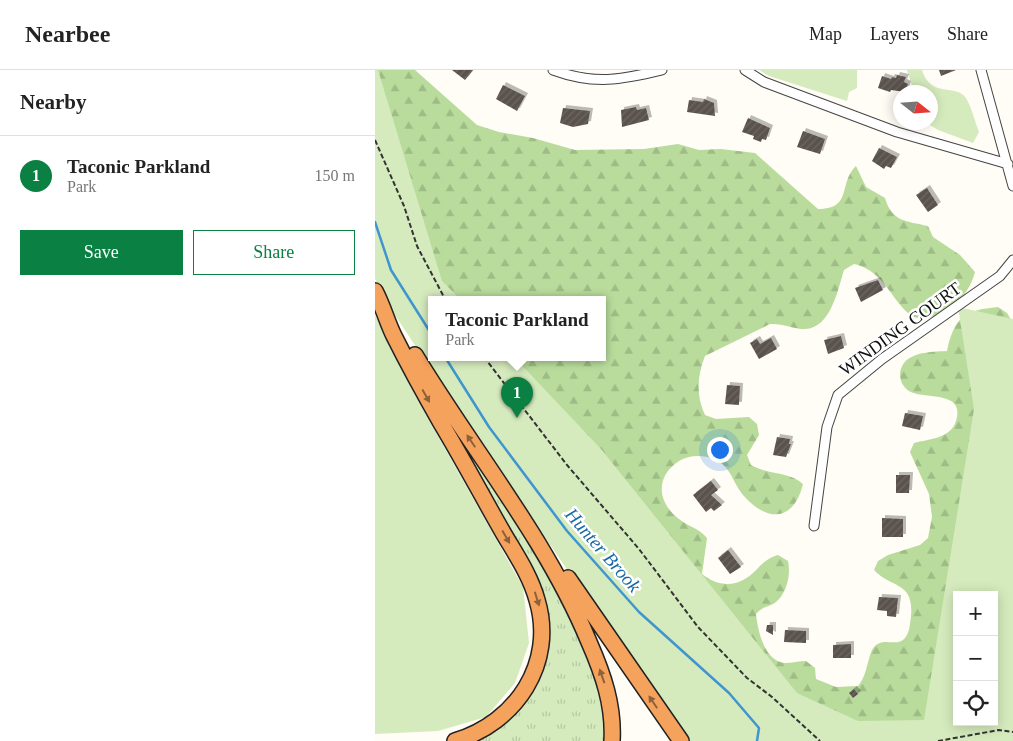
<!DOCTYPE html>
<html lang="en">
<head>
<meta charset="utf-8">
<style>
	body { margin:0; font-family:"Times New Roman",serif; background:#f6f6f6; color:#222 }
	.controls { position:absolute; right:15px; bottom:15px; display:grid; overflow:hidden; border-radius:0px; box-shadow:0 2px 12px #0003 }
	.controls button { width:45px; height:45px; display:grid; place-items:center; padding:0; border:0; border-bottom:1px solid #e0e0e0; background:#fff; color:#222; font:25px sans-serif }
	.compass { position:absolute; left:518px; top:15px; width:45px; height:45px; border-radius:50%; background:#fff; box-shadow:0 2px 12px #0003; rotate:107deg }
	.you { position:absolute; left:344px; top:379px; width:18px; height:18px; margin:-12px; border:4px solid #fff; border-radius:50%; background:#1a73e8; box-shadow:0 0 0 8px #1a73e833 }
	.badge { display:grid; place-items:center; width:32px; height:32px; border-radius:50%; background:#0b8043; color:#fff; font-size:16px; font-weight:700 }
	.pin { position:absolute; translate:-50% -41px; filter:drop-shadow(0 1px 2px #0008) }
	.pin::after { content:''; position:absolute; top:26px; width:18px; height:15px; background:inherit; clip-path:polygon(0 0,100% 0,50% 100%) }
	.popup { position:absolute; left:53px; top:226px; width:178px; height:65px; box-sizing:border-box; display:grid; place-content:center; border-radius:0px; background:#fff; filter:drop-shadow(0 1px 4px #0005); font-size:16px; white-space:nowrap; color:#767676 }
	.popup b { font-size:19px; color:#222 }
	.popup::after { content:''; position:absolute; left:50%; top:100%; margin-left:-10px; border:10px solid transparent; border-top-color:#fff }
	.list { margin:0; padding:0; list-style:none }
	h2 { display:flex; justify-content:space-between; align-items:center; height:65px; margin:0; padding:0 20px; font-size:21px }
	h2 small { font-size:16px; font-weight:400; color:#767676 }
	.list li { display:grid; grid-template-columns:32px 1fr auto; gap:15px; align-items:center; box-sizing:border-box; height:80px; padding:0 20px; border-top:1px solid #e0e0e0 }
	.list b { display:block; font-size:19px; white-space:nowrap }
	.list p { margin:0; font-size:16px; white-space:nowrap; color:#767676 }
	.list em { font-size:16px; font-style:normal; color:#767676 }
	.actions { display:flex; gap:10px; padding:15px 20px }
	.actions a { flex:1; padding:11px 0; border:1px solid #0b8043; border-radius:0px; text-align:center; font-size:18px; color:#0b8043 }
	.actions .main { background:#0b8043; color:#fff }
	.icon { flex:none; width:28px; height:28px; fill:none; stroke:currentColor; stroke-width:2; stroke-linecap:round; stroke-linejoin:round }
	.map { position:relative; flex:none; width:638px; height:671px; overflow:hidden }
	header { display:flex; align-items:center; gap:30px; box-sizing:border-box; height:70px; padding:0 25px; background:#fff; border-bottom:1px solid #e0e0e0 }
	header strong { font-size:24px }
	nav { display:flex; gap:28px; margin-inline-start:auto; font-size:18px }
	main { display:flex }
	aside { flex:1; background:#fff }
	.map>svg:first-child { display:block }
	.grass { fill:url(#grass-tufts) }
	.forest { fill:url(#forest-firs); fill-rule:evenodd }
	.park { fill:#d5ebbd; fill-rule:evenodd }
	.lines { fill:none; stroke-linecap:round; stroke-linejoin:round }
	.stream { stroke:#3f96cf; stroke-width:2.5 }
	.building { fill:url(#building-hatch); filter:url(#shadow) }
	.street-casing { stroke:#444; stroke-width:11 }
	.highway-casing { stroke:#222; stroke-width:18 }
	.path { stroke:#333; stroke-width:2; stroke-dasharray:5 2.5; stroke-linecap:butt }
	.street { stroke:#fff; stroke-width:9 }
	.highway { stroke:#f5a25d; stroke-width:15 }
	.oneway { fill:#8e613b }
	.labels { text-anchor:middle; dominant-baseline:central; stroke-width:5; stroke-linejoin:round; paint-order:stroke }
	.street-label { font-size:18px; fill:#111; stroke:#fff }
	.water-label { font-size:19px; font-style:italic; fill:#1768a6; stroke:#fff }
</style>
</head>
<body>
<header>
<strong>Nearbee</strong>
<nav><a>Map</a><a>Layers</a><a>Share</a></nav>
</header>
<main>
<aside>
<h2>Nearby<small></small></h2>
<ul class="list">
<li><span class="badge">1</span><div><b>Taconic Parkland</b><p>Park</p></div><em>150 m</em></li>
</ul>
<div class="actions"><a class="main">Save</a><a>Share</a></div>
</aside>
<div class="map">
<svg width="638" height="671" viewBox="0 0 638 671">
	<defs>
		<pattern id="grass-tufts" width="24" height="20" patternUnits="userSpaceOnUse" patternTransform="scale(1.25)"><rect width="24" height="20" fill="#d5ebbd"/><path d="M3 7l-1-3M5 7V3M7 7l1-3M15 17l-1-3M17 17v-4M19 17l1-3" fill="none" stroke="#b6c8a1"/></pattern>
		<pattern id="forest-firs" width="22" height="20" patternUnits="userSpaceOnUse" patternTransform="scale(1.25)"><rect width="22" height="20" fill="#b9dc9c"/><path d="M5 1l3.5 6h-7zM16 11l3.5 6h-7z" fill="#9ebc85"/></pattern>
		<pattern id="building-hatch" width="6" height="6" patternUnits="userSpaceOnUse" patternTransform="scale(1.25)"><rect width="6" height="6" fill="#5a524d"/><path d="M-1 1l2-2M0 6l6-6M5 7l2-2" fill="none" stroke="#6d6662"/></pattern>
		<filter id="shadow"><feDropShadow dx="3" dy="-3" stdDeviation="0" flood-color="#0004"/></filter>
	</defs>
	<rect width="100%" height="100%" fill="#fffdf5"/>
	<path class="grass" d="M86 371 156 475 194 546 226 625 230 671H94L110 664 147 635 163 605 166 529 81 372Z"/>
	<path class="forest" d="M0 0H40L102 55 124 62 158 68 200 80 269 79 303 74 324 80 346 79 380 83 443 139C478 139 463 113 481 96L491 117 510 128C517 152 531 151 553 156L558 167 585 185 600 202C595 220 586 231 570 240 564 243 555 249 549 249 521 249 516 202 479 194L469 200C463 219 456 258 430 259 418 259 407 253 395 254L330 286C322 306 321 326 330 345L341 349 374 347 382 354 384 365 372 385 376 395C393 405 414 401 428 414 419 451 393 453 369 426 358 414 357 398 341 390 331 385 315 384 304 391 280 407 282 432 304 449 314 457 324 458 332 468L327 504C338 513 354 518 368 510 383 503 385 490 403 485L413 491C416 504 412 523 401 532 393 538 389 535 381 544 383 561 389 591 410 593 417 593 424 591 431 591L440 598 441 609 461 617 483 616C494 604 492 582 501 575 511 568 522 577 530 568 535 562 535 553 536 546 539 511 517 519 499 500L503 491 513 485 545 475 553 468 557 447 554 424 535 382 539 373C555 369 576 368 581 351 591 319 547 330 534 321 528 317 525 311 525 304 527 281 556 282 572 281 579 248 589 240 623 237L632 243 638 253V671H331L204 513 24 236ZM57 229H227V287H57ZM582 525H619V652H582Z"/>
	<path class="park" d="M0 0H3L67 211 85 229H57V287H139L226 379 422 623 483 651 549 650 599 339 583 237 638 249V671H312L283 633 67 316 16 239 0 209ZM582 525H619V652H582Z
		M384 0H482V18L474 22 472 31 394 6Z
		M532 0H547C556 29 581 13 591 28 597 38 600 52 604 62L598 73 563 60 552 53 556 52V22H539Z
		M0 245 37 320 148 517 154 573 140 613 111 647 63 661 0 664Z"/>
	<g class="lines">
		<path class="stream" d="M0 152 16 200 57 265
			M70 287 114 357 192 461 264 542 354 623 384 658 382 671"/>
	</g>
	<path class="building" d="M77 0H98L90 10Z
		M564 0H581L566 6Z
		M522 5 531 7 529 12 533 14 530 22 516 20 515 22 503 18 507 6 516 9 517 7 521 8Z
		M128 15 150 26 142 41 121 29Z
		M329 29 339 33 340 46 312 42 314 30 328 32Z
		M261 37 262 40 271 38 274 50 247 57 246 40Z
		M188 38 215 41 213 54 198 57 185 53Z
		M373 48 395 58 391 70 387 69 386 72 378 69 379 66 367 62Z
		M428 61 450 69 445 84 422 77Z
		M504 78 522 87 516 98 511 96 509 99 497 91Z
		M552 118 563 135 553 142 541 125Z
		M503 210 508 220 486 232 480 218Z
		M466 266 469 278 453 284 449 270Z
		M396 268 402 279 384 289 375 273 382 269 385 274Z
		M352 315 365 316 364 335 350 334Z
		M530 343 548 346 545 360 527 356Z
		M402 367 415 369 414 374H416L411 387 398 385Z
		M521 405H535L534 423H521Z
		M336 411 343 420 336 425 347 435 339 441 336 438 331 442 318 425Z
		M507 448 528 449V467H507Z
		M353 480 366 497 355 504 343 488Z
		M504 527 523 528 521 547 512 546V541L502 540Z
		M392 555H398V565L391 561Z
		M410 560 431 561V573L409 572Z
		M476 574V588H458V575Z
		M479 619 483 624 478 628 474 623Z"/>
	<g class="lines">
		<defs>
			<path id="street" d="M178 0C219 15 246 10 287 0
				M370 0 389 12 522 62 633 94
				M606 0 638 116
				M439 456 452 357 463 325 507 289 625 206 638 190"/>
			<path id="highway" d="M0 221C8 236 12 252 19 266 34 296 50 325 66 353 87 388 106 424 126 459 139 482 155 504 162 530 181 593 141 653 80 671
				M40 285C98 381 171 468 214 572 228 604 239 635 237 671
				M193 508 306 671"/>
		</defs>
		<use href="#street" class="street-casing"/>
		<use href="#highway" class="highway-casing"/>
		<path class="path" d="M0 70 29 136 42 176 70 229
			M109 287 192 395 264 479 323 557 372 608 397 627 445 671
			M563 671 624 660 638 662"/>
		<use href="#street" class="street"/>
		<use href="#highway" class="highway"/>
	</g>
	<defs><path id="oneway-solid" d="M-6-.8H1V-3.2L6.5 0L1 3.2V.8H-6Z" transform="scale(1.25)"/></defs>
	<g class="oneway">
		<use href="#oneway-solid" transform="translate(51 326) rotate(61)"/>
		<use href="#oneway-solid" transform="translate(96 371) rotate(-124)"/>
		<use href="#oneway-solid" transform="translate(131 467) rotate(60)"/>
		<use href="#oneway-solid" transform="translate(162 529) rotate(73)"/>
		<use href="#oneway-solid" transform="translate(227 606) rotate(-109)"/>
		<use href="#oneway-solid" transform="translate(278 632) rotate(-124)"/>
	</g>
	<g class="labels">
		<g class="street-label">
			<text transform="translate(525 259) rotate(-36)">WINDING COURT</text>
		</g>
		<g class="water-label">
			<text transform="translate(228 480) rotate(49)">Hunter Brook</text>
		</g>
	</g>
</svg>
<div class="controls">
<button>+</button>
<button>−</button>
<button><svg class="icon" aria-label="locate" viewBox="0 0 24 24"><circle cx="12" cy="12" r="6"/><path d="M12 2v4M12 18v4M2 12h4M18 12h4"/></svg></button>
</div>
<svg class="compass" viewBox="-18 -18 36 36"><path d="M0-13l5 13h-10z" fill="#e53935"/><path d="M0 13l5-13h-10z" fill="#767676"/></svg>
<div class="you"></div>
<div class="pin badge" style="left:142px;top:348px">1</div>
<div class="popup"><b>Taconic Parkland</b>Park</div>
</div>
</main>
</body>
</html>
